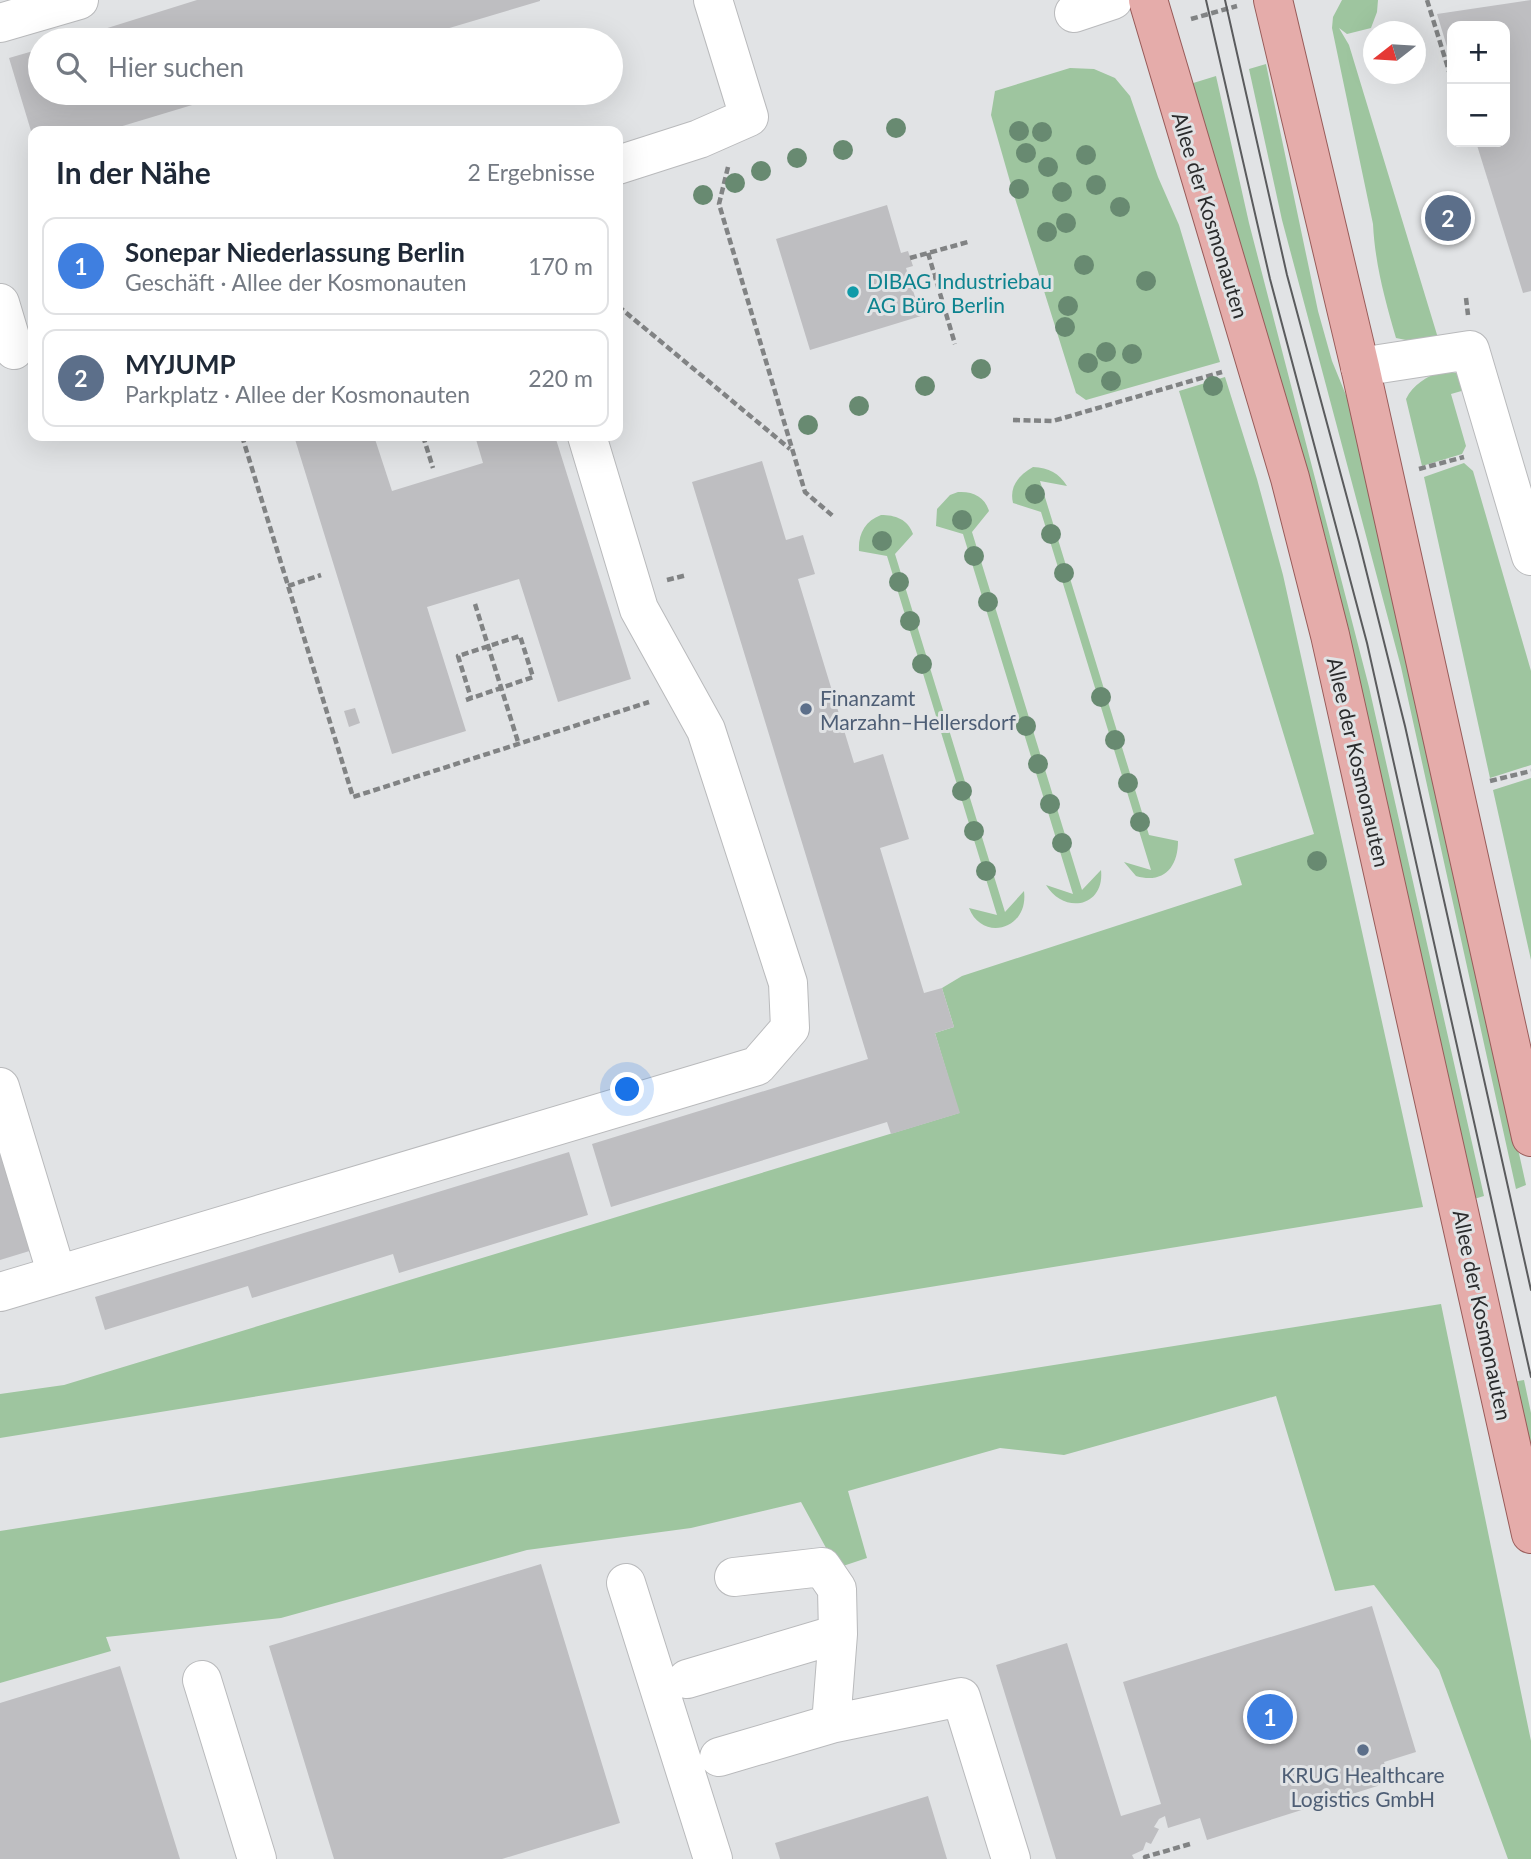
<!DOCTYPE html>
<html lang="de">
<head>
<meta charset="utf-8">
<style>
	body { margin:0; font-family:Lato,sans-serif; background:#f2f2f3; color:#1f2937 }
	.controls { position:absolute; right:21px; top:21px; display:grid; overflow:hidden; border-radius:14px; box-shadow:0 7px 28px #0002 }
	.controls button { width:63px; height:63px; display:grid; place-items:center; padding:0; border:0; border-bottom:2px solid #e0e1e3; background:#fff; color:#1f2937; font:35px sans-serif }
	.compass { position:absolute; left:1363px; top:21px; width:63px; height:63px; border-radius:50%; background:#fff; box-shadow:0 7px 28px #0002; rotate:253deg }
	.you { position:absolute; left:628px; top:1090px; width:24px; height:24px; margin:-18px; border:5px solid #fff; border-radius:50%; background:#1a73e8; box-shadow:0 0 0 10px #1a73e833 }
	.badge { display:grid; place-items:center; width:46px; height:46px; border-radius:50%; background:#b45309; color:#fff; font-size:23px; font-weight:700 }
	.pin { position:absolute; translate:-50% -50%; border:4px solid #fff; box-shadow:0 2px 7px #0006 }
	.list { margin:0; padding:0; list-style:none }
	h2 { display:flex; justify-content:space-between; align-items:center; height:91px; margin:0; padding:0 28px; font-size:30px }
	h2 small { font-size:23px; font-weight:400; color:#747a83 }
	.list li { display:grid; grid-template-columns:46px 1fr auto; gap:21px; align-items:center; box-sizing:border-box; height:98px; margin:0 14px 14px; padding:0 14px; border:2px solid #e0e1e3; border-radius:14px }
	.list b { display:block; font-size:26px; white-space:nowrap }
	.list p { margin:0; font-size:23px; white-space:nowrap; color:#747a83 }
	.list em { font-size:23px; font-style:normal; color:#747a83 }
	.icon { flex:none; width:38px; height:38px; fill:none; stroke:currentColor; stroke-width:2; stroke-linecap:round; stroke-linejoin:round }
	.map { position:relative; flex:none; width:1531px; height:1859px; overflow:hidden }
	.search { position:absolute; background:#fff; box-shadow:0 7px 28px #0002; left:28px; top:28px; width:595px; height:77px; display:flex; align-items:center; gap:18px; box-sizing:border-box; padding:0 24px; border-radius:38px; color:#747a83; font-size:26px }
	.panel { position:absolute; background:#fff; box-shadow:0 7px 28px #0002; left:28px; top:126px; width:595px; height:315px; border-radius:14px }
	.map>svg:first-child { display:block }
	.green { fill:#9ec59f }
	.building { fill:#bebec1 }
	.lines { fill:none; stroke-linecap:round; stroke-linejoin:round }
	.minor-casing { stroke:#b9babc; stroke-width:40 }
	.major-casing { stroke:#985b59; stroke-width:40 }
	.path { stroke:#818384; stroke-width:4.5; stroke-dasharray:7 3.5; stroke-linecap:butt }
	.minor { stroke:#fff; stroke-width:38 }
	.major { stroke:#e5acaa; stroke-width:38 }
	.tram { stroke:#5a5b5d; stroke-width:2 }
	.tree { fill:#688a71 }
	.culture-dot { fill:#0f9aa8; stroke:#e1e3e5; stroke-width:2.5 }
	.service-dot { fill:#5c6f8a; stroke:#e1e3e5; stroke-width:2.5 }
	.labels { text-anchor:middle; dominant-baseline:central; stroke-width:6; stroke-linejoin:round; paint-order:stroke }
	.street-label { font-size:21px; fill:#2a2b2c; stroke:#e1e3e5 }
	.culture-label { font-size:21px; fill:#0d838f; stroke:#e1e3e5; text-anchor:start }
	.service-label { font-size:21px; fill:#4e5e75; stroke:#e1e3e5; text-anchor:start }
</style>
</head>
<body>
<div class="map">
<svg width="1531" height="1859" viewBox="0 0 1531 1859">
	<rect width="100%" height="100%" fill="#e1e3e5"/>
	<path class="green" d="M1342 0H1378L1377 12 1371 28 1347 34 1339 28 1349 45 1438 338 1421 343 1396 338C1385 300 1375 264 1373 224L1332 28 1333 17Z
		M1266 64 1318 311 1332 361 1357 422 1526 1185 1516 1189 1401 667 1282 220 1249 69Z
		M1070 68 1094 69 1115 78 1130 96 1158 177 1179 225 1220 362 1086 400 1076 393 1013 192 991 115 995 91Z
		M1216 76 1249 223 1369 687 1484 1196 1474 1199 1326 540 1294 424 1190 84Z
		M1441 371 1457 373 1472 388 1451 394 1466 446 1462 454 1422 466 1406 399C1413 384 1427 377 1441 371Z
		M1225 377 1257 479 1283 575 1423 1207 0 1438V1394L64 1385 959 1113 935 1033 954 1027 942 988 962 976 1242 885 1234 859 1314 834 1179 391Z
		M1464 463 1473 471 1531 671V765L1490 778 1424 477Z
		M1033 467C1049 468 1059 473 1067 486L1040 481 1149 835 1178 841C1178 868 1163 884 1136 876L1124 862 1151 870 1041 512 1013 503C1009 486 1019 475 1033 467Z
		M958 492C973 491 985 497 989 511L972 532 1082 890 1101 870C1105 907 1064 915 1046 885L1073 894 963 534 936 526 937 509 950 495Z
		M881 515C895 515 908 519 913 534L895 554 1005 912 1024 891C1029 930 982 942 969 908L997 915 887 556 859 551C858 534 865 521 881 515Z
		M1531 778V960L1493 790Z
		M1441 1304 1531 1741V1859H1508L1439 1670 1374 1585 1335 1591 1276 1396 1064 1455 1000 1448 848 1491 867 1558 837 1568 801 1502 691 1528 527 1550 281 1618 106 1637 111 1651 0 1683V1531Z
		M1524 1380 1531 1413V1468L1512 1382Z"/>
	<path class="building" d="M197 0H540V1L409 40H69Z
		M1531 0V291L1523 293 1476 142H1505V26H1452V63L1437 14Z
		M40 49V93H232L106 131H31L9 58Z
		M887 205 901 253 908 251 913 266 906 268 921 316 810 350 776 239Z
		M294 436H374L392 491 483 463 475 436H555L631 679 558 702 519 579 427 607 466 731 392 754Z
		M762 461 786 540 803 535 815 574 798 579 854 763 883 754 909 839 880 848 924 993 942 988 954 1027 935 1033 960 1113 891 1134 887 1122 611 1207 592 1144 868 1059 692 482Z
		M355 708 360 723 349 727 344 711Z
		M0 1132 36 1249 0 1260Z
		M569 1152 588 1215 399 1273 393 1254 252 1298 248 1286 105 1330 95 1297Z
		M541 1564 620 1823 502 1859H334L269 1646Z
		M1372 1606 1416 1752 1384 1762 1390 1782 1207 1840 1200 1818 1168 1828 1165 1816 1159 1819 1154 1827 1159 1829 1151 1844 1146 1842 1143 1850 1132 1855 1134 1859H1056L996 1665 1067 1643 1121 1816 1161 1804 1123 1682Z
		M120 1666 180 1859H0V1703Z
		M928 1796 947 1859H780L775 1843Z"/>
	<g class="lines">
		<defs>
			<path id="minor" d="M1074 13 1113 0
				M0 23 79 0
				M618 165 699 139 749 117 713 0
				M0 303 14 350
				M1360 367 1470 350 1531 556
				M0 1087 57 1275
				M0 1292 757 1066 790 1028 788 983 706 730 639 609 587 436
				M734 1577 822 1567 837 1589 838 1634
				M626 1583 713 1859
				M687 1679 838 1634 831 1724
				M202 1680 257 1859
				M719 1757 831 1724 961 1697 1011 1859"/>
			<path id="major" d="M1148 0 1290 478 1330 635 1531 1534
				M1273 0 1360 367 1531 1137"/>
		</defs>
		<use href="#minor" class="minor-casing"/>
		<use href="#major" class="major-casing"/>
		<path class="path" d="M1427 0 1452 81
			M1191 19 1237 6
			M728 167 719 204 805 492 834 517
			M928 253 955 344
			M910 258 968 242
			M1466 298 1468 315
			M618 306 790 449
			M1013 420 1053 421 1222 372
			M242 436 353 797 649 702
			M423 436 433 468
			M1419 469 1464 457
			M667 580 687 575
			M288 586 321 575
			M475 604 519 745
			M466 700 533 677 520 636 458 656 471 698
			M1490 781 1531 771
			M1146 1859 1145 1857 1190 1844"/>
		<use href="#minor" class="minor"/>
		<use href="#major" class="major"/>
		<path class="tram" d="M1206 0 1270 279 1367 643 1531 1377
			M1225 0 1287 275 1359 542 1405 726 1531 1290"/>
	</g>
	<g class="tree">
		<circle cx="896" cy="128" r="10"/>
		<circle cx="1019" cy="131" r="10"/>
		<circle cx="1042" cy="132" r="10"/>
		<circle cx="843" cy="150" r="10"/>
		<circle cx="1026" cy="153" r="10"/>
		<circle cx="1086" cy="155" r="10"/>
		<circle cx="797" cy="158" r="10"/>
		<circle cx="1048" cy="167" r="10"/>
		<circle cx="761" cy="171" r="10"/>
		<circle cx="735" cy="183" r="10"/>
		<circle cx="1096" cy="185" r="10"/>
		<circle cx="1019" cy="189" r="10"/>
		<circle cx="1062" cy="192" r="10"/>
		<circle cx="703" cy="195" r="10"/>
		<circle cx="1120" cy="207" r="10"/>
		<circle cx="1066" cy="223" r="10"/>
		<circle cx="1047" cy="232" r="10"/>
		<circle cx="1084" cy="265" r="10"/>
		<circle cx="1146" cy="281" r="10"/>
		<circle cx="1068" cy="306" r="10"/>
		<circle cx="1065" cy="327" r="10"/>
		<circle cx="1106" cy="352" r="10"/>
		<circle cx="1132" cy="354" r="10"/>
		<circle cx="1088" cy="363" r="10"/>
		<circle cx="981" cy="369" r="10"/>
		<circle cx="1111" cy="381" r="10"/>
		<circle cx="925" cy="386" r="10"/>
		<circle cx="1213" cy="386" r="10"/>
		<circle cx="859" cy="406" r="10"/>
		<circle cx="808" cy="425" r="10"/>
		<circle cx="1035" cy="494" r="10"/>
		<circle cx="962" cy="520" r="10"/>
		<circle cx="1051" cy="534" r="10"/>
		<circle cx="882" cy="541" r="10"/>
		<circle cx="974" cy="556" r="10"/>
		<circle cx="1064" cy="573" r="10"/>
		<circle cx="899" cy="582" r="10"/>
		<circle cx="988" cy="602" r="10"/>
		<circle cx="910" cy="621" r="10"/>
		<circle cx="922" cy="664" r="10"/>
		<circle cx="1101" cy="697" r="10"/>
		<circle cx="1026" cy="726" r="10"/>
		<circle cx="1115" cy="740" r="10"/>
		<circle cx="1038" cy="764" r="10"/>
		<circle cx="1128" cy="783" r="10"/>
		<circle cx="962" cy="791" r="10"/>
		<circle cx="1050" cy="804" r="10"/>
		<circle cx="1140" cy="822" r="10"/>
		<circle cx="974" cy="831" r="10"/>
		<circle cx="1062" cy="843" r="10"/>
		<circle cx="1317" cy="861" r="10"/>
		<circle cx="986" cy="871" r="10"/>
	</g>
	<circle class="culture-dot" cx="853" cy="292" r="7"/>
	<g class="service-dot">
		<circle cx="806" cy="709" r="7"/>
		<circle cx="1363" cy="1750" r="7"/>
	</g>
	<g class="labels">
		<g class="street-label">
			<text transform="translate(1211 215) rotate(73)">Allee der Kosmonauten</text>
			<text transform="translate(1359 762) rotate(77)">Allee der Kosmonauten</text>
			<text transform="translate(1483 1315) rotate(78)">Allee der Kosmonauten</text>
		</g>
		<g class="culture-label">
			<text x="867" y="280">DIBAG Industriebau<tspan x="867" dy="24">AG Büro Berlin</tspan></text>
		</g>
		<g class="service-label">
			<text x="820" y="697">Finanzamt<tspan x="820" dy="24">Marzahn–Hellersdorf</tspan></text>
			<text x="1363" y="1774" text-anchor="middle">KRUG Healthcare<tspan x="1363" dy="24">Logistics GmbH</tspan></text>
		</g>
	</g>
</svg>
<div class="controls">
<button>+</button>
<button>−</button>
</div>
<svg class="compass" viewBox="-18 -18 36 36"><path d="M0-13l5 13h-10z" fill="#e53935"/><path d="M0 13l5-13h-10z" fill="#747a83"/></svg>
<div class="you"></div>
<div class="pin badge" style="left:1270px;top:1717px;background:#3f7fe0">1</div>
<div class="pin badge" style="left:1448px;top:218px;background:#5c6f8a">2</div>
<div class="search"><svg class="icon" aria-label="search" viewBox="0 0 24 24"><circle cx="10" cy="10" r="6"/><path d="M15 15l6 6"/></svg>Hier suchen</div>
<section class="panel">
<h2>In der Nähe<small>2 Ergebnisse</small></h2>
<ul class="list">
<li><span class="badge" style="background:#3f7fe0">1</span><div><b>Sonepar Niederlassung Berlin</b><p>Geschäft · Allee der Kosmonauten</p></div><em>170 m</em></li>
<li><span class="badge" style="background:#5c6f8a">2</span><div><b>MYJUMP</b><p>Parkplatz · Allee der Kosmonauten</p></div><em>220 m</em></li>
</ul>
</section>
</div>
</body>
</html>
